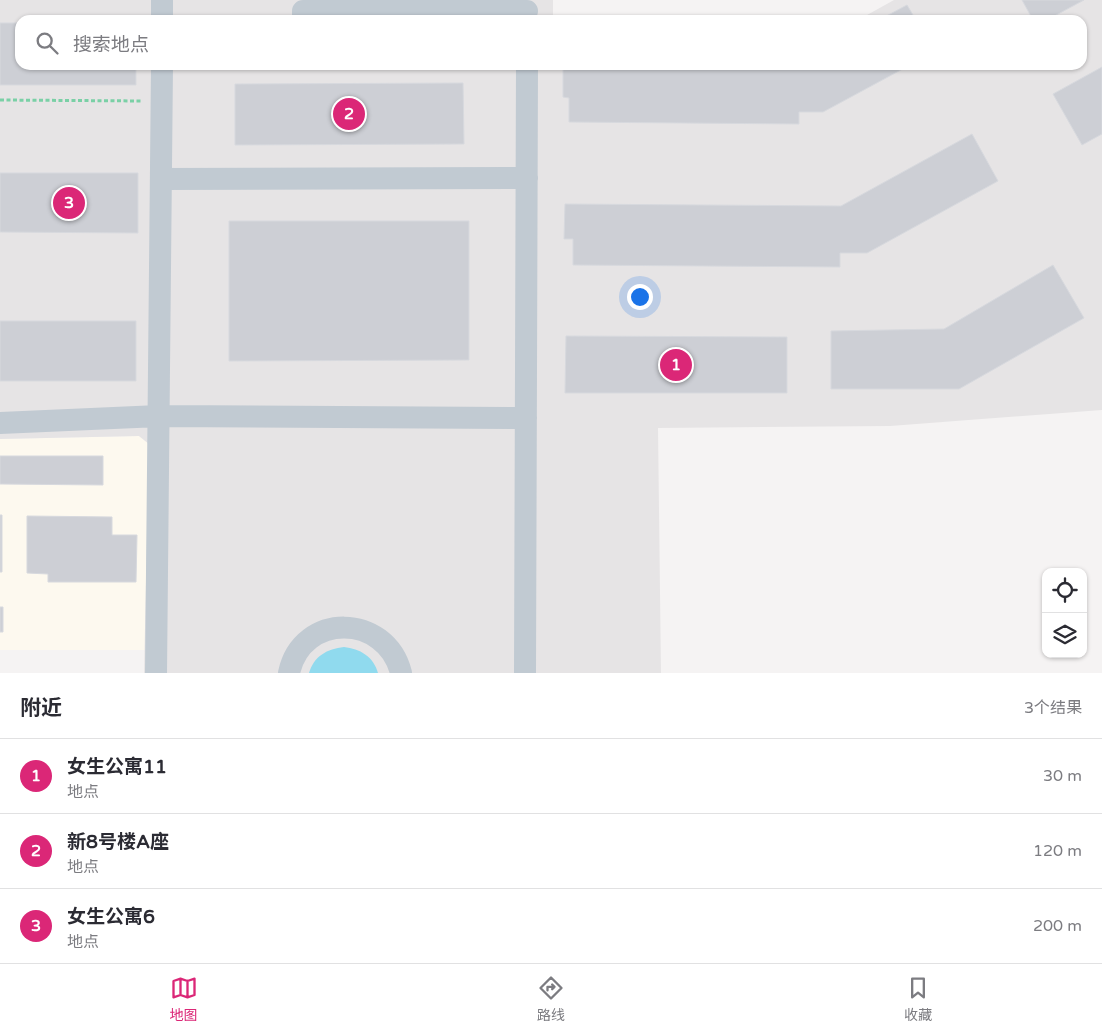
<!DOCTYPE html>
<html lang="zh">
<head>
<meta charset="utf-8">
<style>
	body { margin:0; font-family:"Varela Round","Noto Sans SC",sans-serif; background:#f2f2f3; color:#2b2b33 }
	.controls { position:absolute; right:15px; bottom:15px; display:grid; overflow:hidden; border-radius:10px; box-shadow:0 1px 4px #0004 }
	.controls button { width:45px; height:45px; display:grid; place-items:center; padding:0; border:0; border-bottom:1px solid #e1e1e2; background:#fff; color:#2b2b33; font:25px sans-serif }
	.you { position:absolute; left:639px; top:296px; width:18px; height:18px; margin:-12px; border:4px solid #fff; border-radius:50%; background:#1a73e8; box-shadow:0 0 0 8px #1a73e833 }
	.badge { display:grid; place-items:center; width:32px; height:32px; border-radius:50%; background:#db2777; color:#fff; font-size:16px; font-weight:700 }
	.pin { position:absolute; translate:-50% -50%; border:2px solid #fff; box-shadow:0 1px 5px #0006 }
	.list { margin:0; padding:0; list-style:none }
	h2 { display:flex; justify-content:space-between; align-items:center; height:65px; margin:0; padding:0 20px; font-size:21px }
	h2 small { font-size:16px; font-weight:400; color:#7c7c81 }
	.list li { display:grid; grid-template-columns:32px 1fr auto; gap:15px; align-items:center; box-sizing:border-box; height:75px; padding:0 20px; border-top:1px solid #e1e1e2 }
	.list b { display:block; font-size:19px; white-space:nowrap }
	.list p { margin:0; font-size:16px; white-space:nowrap; color:#7c7c81 }
	.list em { font-size:16px; font-style:normal; color:#7c7c81 }
	.icon { flex:none; width:28px; height:28px; fill:none; stroke:currentColor; stroke-width:2; stroke-linecap:round; stroke-linejoin:round }
	.map { position:relative; flex:none; width:1102px; height:673px; overflow:hidden }
	.search { position:absolute; background:#fff; box-shadow:0 1px 4px #0004; left:15px; right:15px; top:15px; height:55px; display:flex; align-items:center; gap:12px; box-sizing:border-box; padding:0 18px; border-radius:15px; color:#7c7c81; font-size:19px }
	.sheet { height:290px; background:#fff }
	nav { display:flex; justify-content:space-around; align-items:center; box-sizing:border-box; height:70px; border-top:1px solid #e1e1e2; background:#fff; font-size:14px; color:#7c7c81 }
	nav a { display:grid; justify-items:center; gap:2px }
	nav .on { color:#db2777 }
	.map>svg:first-child { display:block }
	.commercial { fill:#fdf9ef }
	.education { fill:#e6e4e5 }
	.water { fill:#90daee }
	.building { fill:#cdcfd5; stroke:#d7d9de }
	.lines { fill:none; stroke-linecap:round; stroke-linejoin:round }
	.path { stroke:#7ad0a6; stroke-width:3; stroke-dasharray:4 2.5; stroke-linecap:butt }
	.minor { stroke:#c1cad2; stroke-width:22 }
</style>
</head>
<body>
<div class="map">
<svg width="1102" height="673" viewBox="0 0 1102 673">
	<rect width="100%" height="100%" fill="#f5f3f3"/>
	<path class="commercial" d="M139 436 149 444 145 650H0V439Z"/>
	<path class="education" d="M0 0H553V20H20V65H1082V20H858L894 0H1102V410L890 426 658 428 661 673H144L149 444 139 436 0 439Z"/>
	<path class="water" d="M344 647C360 649 373 656 378 673H309C314 656 327 649 344 647Z"/>
	<path class="building" d="M1022 0H1084L1047 20H1033Z
		M907 5 916 20H879Z
		M0 23H20V65H136V85H0Z
		M563 65H910L823 112H799V124L569 122V98L563 97Z
		M1102 67V134L1082 145 1053 94Z
		M463 83 464 144 235 145V84Z
		M972 134 998 181 867 253H840V267L573 265V239H564L565 204 841 206Z
		M0 173H138V233L0 232Z
		M229 221H469V360L229 361Z
		M1053 265 1084 318 959 389H831V331L944 329Z
		M0 321H136V381H0Z
		M566 336 787 337V393H565Z
		M0 456H103V485L0 484Z
		M0 515H2V572H0Z
		M27 516 112 517V535H137L136 582H48V574L27 573Z
		M0 607H3V632H0Z"/>
	<g class="lines">
		<path class="path" d="M0 100 143 101"/>
		<path class="minor" d="M162 20V0
			M303 20V11H527
			M161 179 527 178
			M0 423 159 416 526 418
			M156 673 162 65
			M289 673C302 612 386 613 401 673
			M525 673 527 65"/>
	</g>
</svg>
<div class="controls">
<button><svg class="icon" aria-label="locate" viewBox="0 0 24 24"><circle cx="12" cy="12" r="6"/><path d="M12 2v4M12 18v4M2 12h4M18 12h4"/></svg></button>
<button><svg class="icon" aria-label="layers" viewBox="0 0 24 24"><path d="M12 4l9 5-9 5-9-5zM3 14l9 5 9-5"/></svg></button>
</div>
<div class="you"></div>
<div class="pin badge" style="left:676px;top:365px">1</div>
<div class="pin badge" style="left:349px;top:114px">2</div>
<div class="pin badge" style="left:69px;top:203px">3</div>
<div class="search"><svg class="icon" aria-label="search" viewBox="0 0 24 24"><circle cx="10" cy="10" r="6"/><path d="M15 15l6 6"/></svg>搜索地点</div>
</div>
<section class="sheet">
<h2>附近<small>3个结果</small></h2>
<ul class="list">
<li><span class="badge">1</span><div><b>女生公寓11</b><p>地点</p></div><em>30 m</em></li>
<li><span class="badge">2</span><div><b>新8号楼A座</b><p>地点</p></div><em>120 m</em></li>
<li><span class="badge">3</span><div><b>女生公寓6</b><p>地点</p></div><em>200 m</em></li>
</ul>
</section>
<nav>
<a class="on"><svg class="icon" aria-label="map" viewBox="0 0 24 24"><path d="M3 6l6-2 6 2 6-2v14l-6 2-6-2-6 2zM9 4v14M15 6v14"/></svg>地图</a>
<a><svg class="icon" aria-label="directions" viewBox="0 0 24 24"><path d="M12 3l9 9-9 9-9-9zM9 14v-3h6M13 9l2 2-2 2"/></svg>路线</a>
<a><svg class="icon" aria-label="saved" viewBox="0 0 24 24"><path d="M7 4h10v16l-5-4-5 4z"/></svg>收藏</a>
</nav>
</body>
</html>
